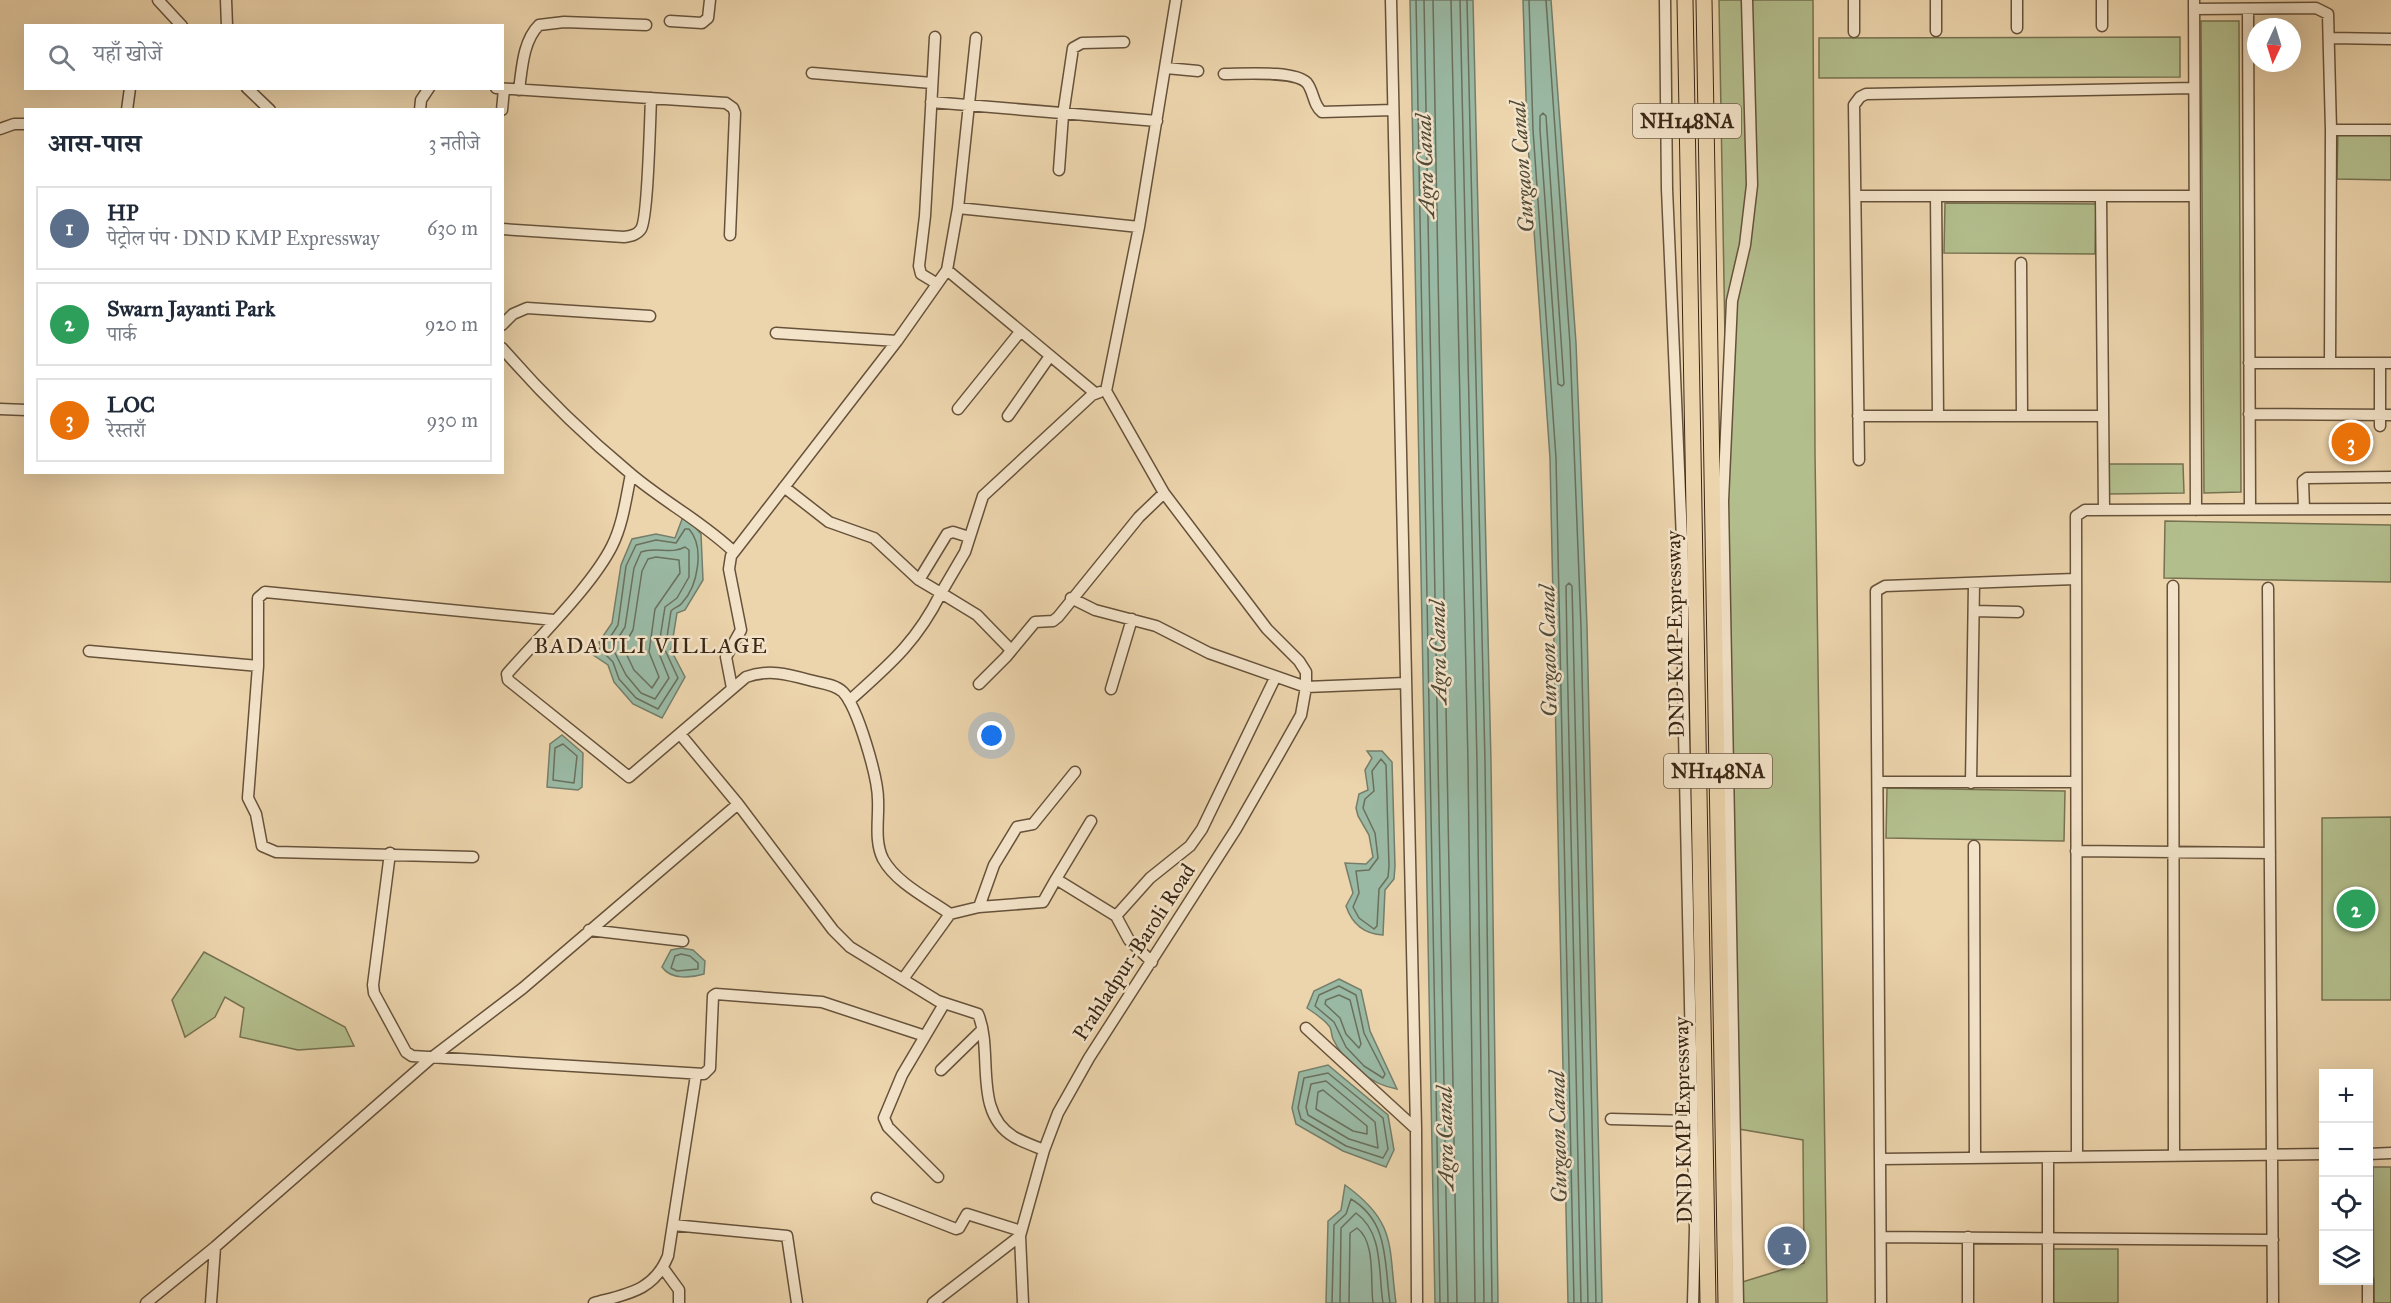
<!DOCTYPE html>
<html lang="hi">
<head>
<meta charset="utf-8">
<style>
	body { margin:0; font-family:"IM FELL Great Primer","Noto Serif Devanagari",serif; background:#f2f2f3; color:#1f2937 }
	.controls { position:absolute; right:18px; bottom:18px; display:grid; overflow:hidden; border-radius:0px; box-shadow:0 6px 24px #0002 }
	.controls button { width:54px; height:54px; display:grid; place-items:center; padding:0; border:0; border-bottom:2px solid #e0e1e3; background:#fff; color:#1f2937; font:30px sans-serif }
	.compass { position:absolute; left:2247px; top:18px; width:54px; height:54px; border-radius:50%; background:#fff; box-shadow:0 6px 24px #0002; rotate:184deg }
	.you { position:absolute; left:992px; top:736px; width:21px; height:21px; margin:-15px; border:4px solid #fff; border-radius:50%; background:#1a73e8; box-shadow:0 0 0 9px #1a73e833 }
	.badge { display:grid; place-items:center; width:39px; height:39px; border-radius:50%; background:#8f2418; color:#fff; font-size:20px; font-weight:700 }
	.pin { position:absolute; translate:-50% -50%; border:3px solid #fff; box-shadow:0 2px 6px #0006 }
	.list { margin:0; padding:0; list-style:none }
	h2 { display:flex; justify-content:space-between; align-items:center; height:78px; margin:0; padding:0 24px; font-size:26px }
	h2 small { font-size:20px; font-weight:400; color:#747a83 }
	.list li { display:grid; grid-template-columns:39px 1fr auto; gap:18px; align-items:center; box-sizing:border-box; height:84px; margin:0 12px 12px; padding:0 12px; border:2px solid #e0e1e3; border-radius:0px }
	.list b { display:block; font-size:22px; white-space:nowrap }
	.list p { margin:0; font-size:20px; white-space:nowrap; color:#747a83 }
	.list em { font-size:20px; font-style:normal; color:#747a83 }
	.icon { flex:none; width:33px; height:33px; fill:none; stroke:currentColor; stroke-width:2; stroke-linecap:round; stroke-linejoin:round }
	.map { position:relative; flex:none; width:2391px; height:1303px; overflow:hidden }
	.search { position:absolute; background:#fff; box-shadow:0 6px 24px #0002; left:24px; top:24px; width:480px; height:66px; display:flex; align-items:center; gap:15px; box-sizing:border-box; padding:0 21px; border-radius:0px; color:#747a83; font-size:22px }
	.panel { position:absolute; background:#fff; box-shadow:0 6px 24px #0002; left:24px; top:108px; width:480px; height:366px; border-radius:0px }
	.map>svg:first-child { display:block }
	.green { fill:#b3be8d; stroke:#767250; stroke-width:1.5 }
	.water { fill:#9ab9a4; stroke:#747e6a; stroke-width:1.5 }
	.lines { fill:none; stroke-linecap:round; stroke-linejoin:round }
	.shore { stroke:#6a705c; stroke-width:1.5 }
	.minor-casing { stroke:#66523a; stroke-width:13 }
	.highway-casing { stroke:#3a2614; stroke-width:17 }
	.minor { stroke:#f3e3c9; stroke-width:10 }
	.highway { stroke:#ecd4ac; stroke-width:15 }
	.labels { text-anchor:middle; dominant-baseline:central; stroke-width:5; stroke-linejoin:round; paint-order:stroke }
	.shield { fill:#f3e3c9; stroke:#725f4a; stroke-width:1.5 }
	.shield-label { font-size:20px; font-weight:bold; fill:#3a2614 }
	.street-label { font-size:21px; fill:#3a2614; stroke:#f3e3c9 }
	.water-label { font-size:22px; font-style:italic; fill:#524b38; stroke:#f3e3c9 }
	.neighbourhood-label { font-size:22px; letter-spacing:1.5px; fill:#3a2614; stroke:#f3e3c9 }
</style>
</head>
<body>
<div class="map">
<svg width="2391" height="1303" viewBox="0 0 2391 1303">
	<rect width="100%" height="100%" fill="#ecd4ac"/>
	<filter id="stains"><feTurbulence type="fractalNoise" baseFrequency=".00333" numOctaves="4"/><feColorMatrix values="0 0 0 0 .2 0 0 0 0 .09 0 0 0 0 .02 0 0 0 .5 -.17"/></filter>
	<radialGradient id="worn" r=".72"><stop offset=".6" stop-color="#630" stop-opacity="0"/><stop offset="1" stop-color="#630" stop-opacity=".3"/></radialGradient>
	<path class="green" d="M1719 0H1813L1815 454 1827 1303H1739V1283L1804 1263 1803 1140 1739 1129Z
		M2201 21H2239L2241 492 2204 493Z
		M2180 37V77L1819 78V38Z
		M2338 129 2391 130V180L2337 179Z
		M1945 203 2096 204 2095 254 1944 253Z
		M2109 464H2183L2184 493 2109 494Z
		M2165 521 2391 525V582L2164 578Z
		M1887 788 2065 791 2064 841 1886 838Z
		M2391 817V1000H2322V818Z
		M204 952 345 1027 354 1046 298 1050 240 1037 244 1008 225 997 215 1017 185 1037 172 1000Z
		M2373 1167H2391V1303H2374Z
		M2051 1249H2118V1303H2051Z"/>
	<path class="water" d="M1410 0H1473L1491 762 1498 1303H1435Z
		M1523 0H1551L1576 343 1587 626 1602 1303H1568L1550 458 1527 130Z
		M684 514 701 534 703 580 685 610 677 613 671 650 685 677 662 718 633 704 614 682 608 665 593 655 601 647 599 642 612 623 621 565 632 539 656 534 675 538Z
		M562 735 583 753 582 787 578 790 547 787 550 744Z
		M1367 751H1382L1392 762 1395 866 1394 879 1385 890 1383 935C1365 934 1352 924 1346 906L1353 893 1345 863 1366 864 1373 857 1369 835 1358 816 1356 808 1359 794 1368 790 1365 770 1372 758Z
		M681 948 693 950 705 961 704 974C691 978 671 980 662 967L671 950Z
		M1339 979 1361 990 1370 1031 1397 1089C1372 1085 1344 1063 1333 1039 1331 1035 1332 1029 1329 1026 1324 1019 1314 1013 1307 1008L1314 991Z
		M1328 1065 1388 1115 1394 1150 1386 1167 1343 1151 1296 1124 1292 1108 1299 1072Z
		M1345 1185C1398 1223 1388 1247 1396 1303H1326L1328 1221 1341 1210Z"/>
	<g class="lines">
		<path class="shore" d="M1416 0 1440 1303
			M1424 0 1448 1303
			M1433 0 1457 1303
			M1451 0 1468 762 1475 1303
			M1460 0 1477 762 1484 1303
			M1467 0 1485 762 1492 1303
			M1529 0 1533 130 1556 458 1574 1303
			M1546 0 1570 344 1581 627 1596 1303
			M1543 113 1546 116 1564 384 1562 386 1558 384 1540 130V116Z
			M685 529H689C705 547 698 586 682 603 679 607 675 607 671 611L665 650 678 678 658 709 636 698 619 679 613 662 604 653 607 642 618 625 626 566 636 545 656 540 676 543Z
			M685 547 689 550V577L677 598 665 607 658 651 669 678 655 699 641 693 626 675 614 651 615 643 625 627 634 568 641 552C656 546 671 555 685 547Z
			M656 557 679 560 680 573 655 609 649 652 659 677 652 688 634 670 623 647 633 630 642 571 648 559Z
			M563 744 577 756 574 783 553 780 555 748Z
			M1381 759 1386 765 1389 866 1388 877 1379 889 1377 926 1374 929 1359 918 1353 907 1359 893 1356 871 1369 870 1378 858 1375 833 1363 808 1365 799 1374 791 1372 771Z
			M681 954 690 956 698 963V969L677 971 671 968 675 956Z
			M1339 986 1356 995 1364 1033 1385 1074 1383 1078 1364 1066 1346 1047 1334 1022 1315 1006 1319 995Z
			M1339 995 1350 1000 1361 1044 1359 1048 1346 1034 1340 1018 1325 1004 1326 1000Z
			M1328 1073 1383 1118 1388 1149 1383 1158 1346 1146 1301 1119 1298 1108 1304 1078Z
			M1326 1081 1375 1122 1378 1148 1349 1139 1308 1115 1306 1107 1311 1084Z
			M1323 1090 1367 1126V1134L1353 1131 1316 1109 1318 1092Z
			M1332 1303 1334 1225 1346 1214 1351 1199C1390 1222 1384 1264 1390 1303
			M1340 1303 1341 1228 1356 1213C1384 1233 1378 1273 1383 1303
			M1349 1303 1350 1233 1357 1228C1376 1242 1370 1281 1373 1303
			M1581 1303 1567 648 1566 586 1569 583 1572 586 1573 627 1588 1303"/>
		<defs>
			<path id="minor" d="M158 0 182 26
				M226 0 227 26
				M1391 0 1416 1129 1417 1303
				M1665 0 1667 189 1683 563V687L1695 1229 1693 1303
				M1854 0V32
				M1936 0V31
				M2102 0V26
				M2194 0 2196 510
				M2194 9 2316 8 2328 14 2331 130 2330 363
				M2248 9 2250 509
				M670 21 702 23 708 18 710 0
				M2017 28V0
				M935 37 925 216 919 266 921 274 936 283
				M976 38 958 208 947 270 1095 393
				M2330 38 2391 39
				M1166 68 1198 71
				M812 73 932 83
				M1224 74C1243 74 1295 70 1307 83 1314 92 1313 105 1322 112L1393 110
				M247 88 270 110
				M496 88 726 103 733 108 735 113 730 235
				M519 90C522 68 523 41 539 25L564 22 646 25
				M931 102 1157 121
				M127 110 130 88
				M420 110 421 100 429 88
				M502 110 504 89
				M0 129 14 124H26
				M2331 130H2391
				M1059 170 1063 115 1073 48 1082 43 1124 42
				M1857 196H2193
				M1936 196 1938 416
				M2101 197 2104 510
				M958 208 1139 227
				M502 229 624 237C631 236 637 235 641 229 648 218 650 119 651 98
				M2021 263 2022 416
				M502 325 513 314 527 308 650 316
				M776 333 897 341
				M502 348C541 393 585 436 631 474 664 502 703 522 734 552
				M2249 363H2391
				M2380 363V426
				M0 409 26 410
				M958 409 1020 332
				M2249 414 2391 415
				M1008 416 1050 356
				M1858 416H2103
				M1859 460 1854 105 1860 97 1866 94 2194 88
				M631 474C626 498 623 524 612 546 592 586 538 638 507 674L508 680 629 777 746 677C768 669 787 674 809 680 820 683 835 684 843 692 858 708 878 778 878 800 879 819 874 841 883 859 896 883 929 899 950 914L903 979
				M784 487 829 522 874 538 919 580
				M2304 509 2303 481 2307 478 2391 477
				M2173 586 2174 1156
				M2268 588 2273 1303
				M1071 598 1095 610 1156 626 1209 653 1306 687V672L1299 661 1267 629 1164 493 1106 391 1139 227 1176 0
				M1974 611 2018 612
				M1011 650 977 615 941 593 965 552 983 496 1092 395 1100 392
				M89 651 258 666
				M979 684 1006 657 1035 622 1053 621 1058 617 1139 517 1164 493
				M732 688 726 657 741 630 729 569 731 556 897 341 947 270
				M1111 689 1132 619
				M849 701C889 665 916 643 941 593L919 580 947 534 953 532 969 537
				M680 734 738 804 833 930 850 947 938 1001 978 1014C994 1052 972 1112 1014 1137 1023 1142 1034 1146 1044 1150
				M1879 782H2076
				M1971 783 1974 583
				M1974 846 1975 1158
				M2076 851 2270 853
				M390 853 373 985 374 993 406 1052 412 1056 704 1074 710 1068 713 996 716 994 822 1002 925 1036
				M473 857 276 852 262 846 256 814 248 798 258 666V598L265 592 554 620
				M1056 879 1091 821
				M979 907 994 865 1017 827 1033 824 1075 772
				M950 914 979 907 1043 902 1056 879 1116 916 1129 940 1152 962
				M1116 916 1150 878 1190 846 1202 829 1275 678
				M589 930 683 941
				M1306 1028 1416 1129
				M941 1070 982 1030
				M1611 1119 1693 1121
				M2368 1154 2391 1153
				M2077 1157 2076 516 2085 510 2391 509
				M2048 1158V1303
				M1881 1159 2324 1154
				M938 1177 888 1127 884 1118 902 1075 944 1004
				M877 1198 956 1229 959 1228 967 1214 1021 1231
				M673 1225 787 1236 797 1303
				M1020 1236 1023 1303
				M1881 1237 2273 1240
				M663 1268 679 1290V1303
				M2368 1280V1303
				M146 1303 215 1247 430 1059 523 988 738 804
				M211 1303 215 1247
				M594 1303C627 1294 654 1291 668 1256L696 1075
				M933 1303 1020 1236 1044 1150 1058 1113 1089 1058 1236 829 1279 754 1301 715 1306 687 1405 683
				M1738 1303 1723 501 1732 301 1745 245 1752 185 1747 0
				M1881 1303 1876 591 1885 586 2075 579
				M1968 1303V1237"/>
			<path id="highway" d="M1685 0 1708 1303
				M1704 0 1726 1303"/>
		</defs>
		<use href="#minor" class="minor-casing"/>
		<use href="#highway" class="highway-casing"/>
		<use href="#minor" class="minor"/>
		<use href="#highway" class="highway"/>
	</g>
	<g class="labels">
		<g class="shield">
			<rect x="1633" y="104" width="108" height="34" rx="4.5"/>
			<rect x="1664" y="754" width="108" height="34" rx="4.5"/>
		</g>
		<g class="shield-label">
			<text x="1687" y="121">NH148NA</text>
			<text x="1718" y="771">NH148NA</text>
		</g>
		<g class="street-label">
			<text transform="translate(1675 634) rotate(-91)">DND KMP Expressway</text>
			<text transform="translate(1134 952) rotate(-57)">Prahladpur-Baroli Road</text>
			<text transform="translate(1683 1120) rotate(-91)">DND KMP Expressway</text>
		</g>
		<g class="water-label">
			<text transform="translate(1425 166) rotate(-92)">Agra Canal</text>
			<text transform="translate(1522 167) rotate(-94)">Gurgaon Canal</text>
			<text transform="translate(1548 651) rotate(-91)">Gurgaon Canal</text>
			<text transform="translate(1438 652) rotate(-91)">Agra Canal</text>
			<text transform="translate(1558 1137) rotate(-91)">Gurgaon Canal</text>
			<text transform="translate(1445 1138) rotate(-91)">Agra Canal</text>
		</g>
		<g class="neighbourhood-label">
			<text x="651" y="645">BADAULI VILLAGE</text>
		</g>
	</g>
	<rect width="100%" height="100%" filter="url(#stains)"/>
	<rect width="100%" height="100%" fill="url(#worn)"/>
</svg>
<div class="controls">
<button>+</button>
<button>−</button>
<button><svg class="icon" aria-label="locate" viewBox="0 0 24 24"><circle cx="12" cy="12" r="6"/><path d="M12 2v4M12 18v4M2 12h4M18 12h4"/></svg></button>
<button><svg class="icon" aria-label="layers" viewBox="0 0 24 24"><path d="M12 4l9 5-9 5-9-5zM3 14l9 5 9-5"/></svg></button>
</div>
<svg class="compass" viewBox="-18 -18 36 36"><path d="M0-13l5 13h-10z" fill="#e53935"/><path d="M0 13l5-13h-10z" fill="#747a83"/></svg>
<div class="you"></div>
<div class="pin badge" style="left:1787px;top:1246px;background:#5c6f8a">1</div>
<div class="pin badge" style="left:2356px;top:909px;background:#2e9e5b">2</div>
<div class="pin badge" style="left:2351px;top:442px;background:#e8710a">3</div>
<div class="search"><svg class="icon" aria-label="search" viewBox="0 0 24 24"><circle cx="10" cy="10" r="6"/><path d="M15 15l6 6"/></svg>यहाँ खोजें</div>
<section class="panel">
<h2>आस-पास<small>3 नतीजे</small></h2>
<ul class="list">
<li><span class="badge" style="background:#5c6f8a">1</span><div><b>HP</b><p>पेट्रोल पंप · DND KMP Expressway</p></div><em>630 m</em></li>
<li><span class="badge" style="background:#2e9e5b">2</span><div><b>Swarn Jayanti Park</b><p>पार्क</p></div><em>920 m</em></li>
<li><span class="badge" style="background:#e8710a">3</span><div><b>LOC</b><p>रेस्तराँ</p></div><em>930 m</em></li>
</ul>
</section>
</div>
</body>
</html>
